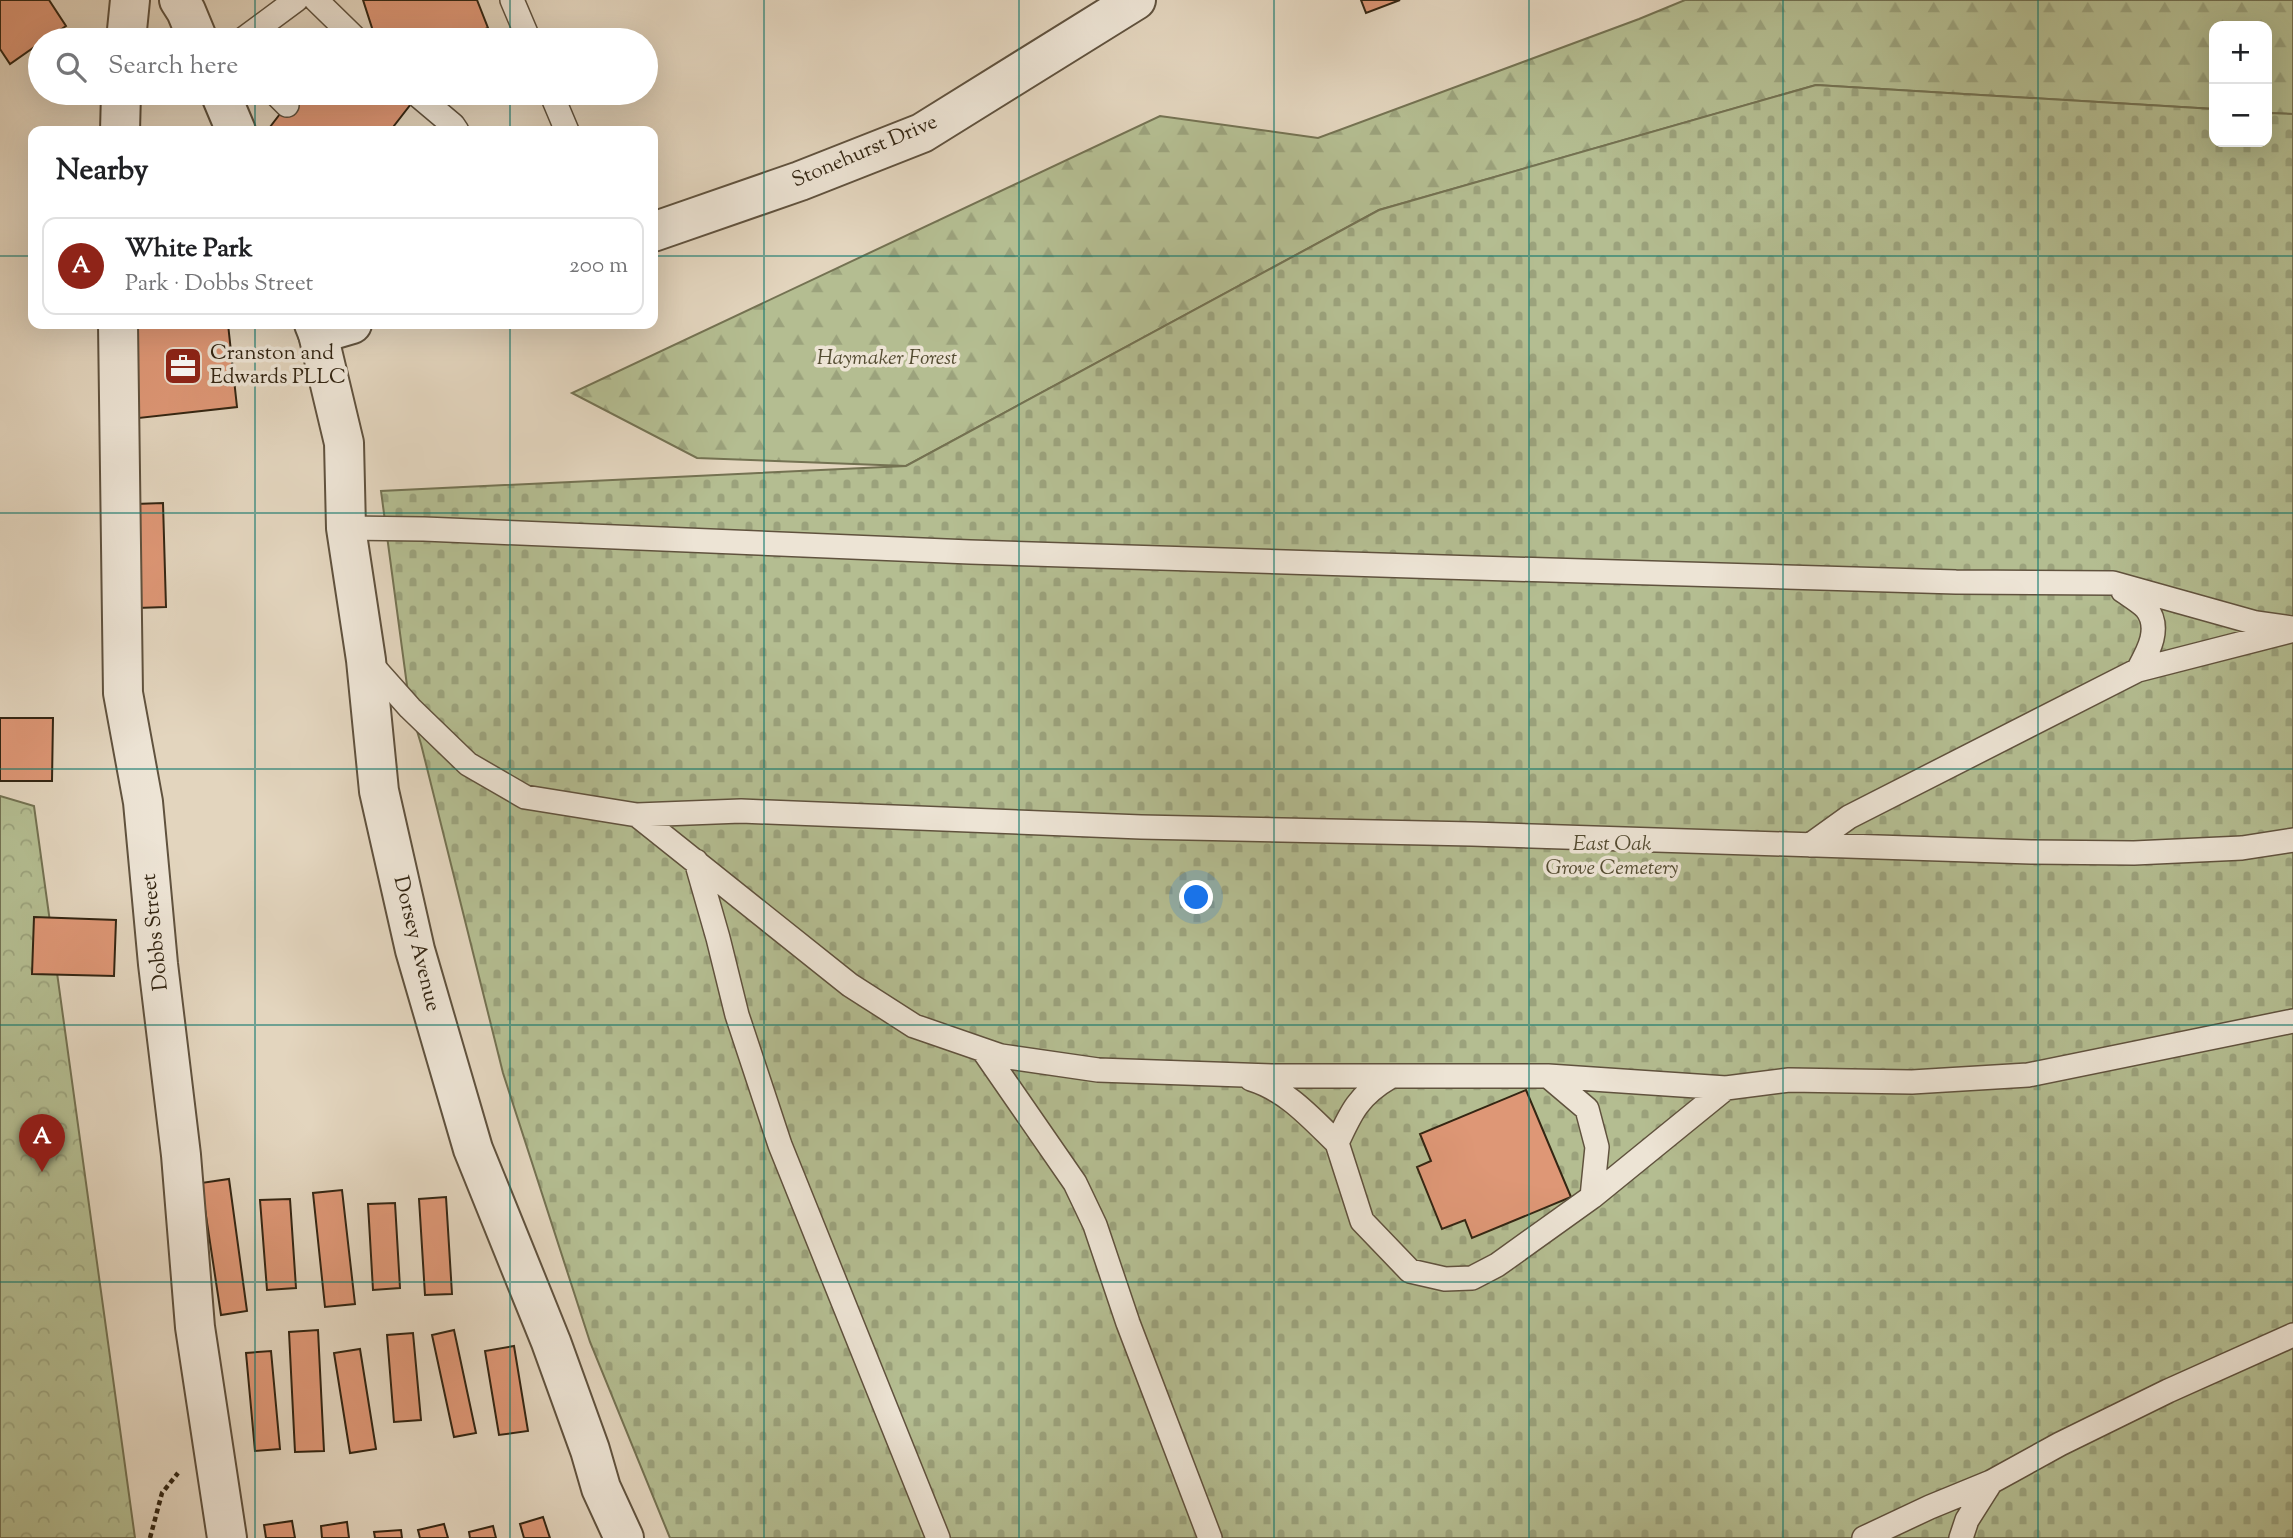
<!DOCTYPE html>
<html lang="en">
<head>
<meta charset="utf-8">
<style>
	body { margin:0; font-family:"Sorts Mill Goudy",serif; background:#f2f2f2; color:#202124 }
	.controls { position:absolute; right:21px; top:21px; display:grid; overflow:hidden; border-radius:14px; box-shadow:0 7px 28px #0002 }
	.controls button { width:63px; height:63px; display:grid; place-items:center; padding:0; border:0; border-bottom:2px solid #e0e0e0; background:#fff; color:#202124; font:35px sans-serif }
	.you { position:absolute; left:1197px; top:898px; width:24px; height:24px; margin:-18px; border:5px solid #fff; border-radius:50%; background:#1a73e8; box-shadow:0 0 0 10px #1a73e833 }
	.badge { display:grid; place-items:center; width:46px; height:46px; border-radius:50%; background:#8f2418; color:#fff; font-size:23px; font-weight:700 }
	.pin { position:absolute; translate:-50% -58px; filter:drop-shadow(0 2px 4px #0008) }
	.pin::after { content:''; position:absolute; top:37px; width:24px; height:21px; background:inherit; clip-path:polygon(0 0,100% 0,50% 100%) }
	.list { margin:0; padding:0; list-style:none }
	h2 { display:flex; justify-content:space-between; align-items:center; height:91px; margin:0; padding:0 28px; font-size:30px }
	h2 small { font-size:23px; font-weight:400; color:#757577 }
	.list li { display:grid; grid-template-columns:46px 1fr auto; gap:21px; align-items:center; box-sizing:border-box; height:98px; margin:0 14px 14px; padding:0 14px; border:2px solid #e0e0e0; border-radius:14px }
	.list b { display:block; font-size:26px; white-space:nowrap }
	.list p { margin:0; font-size:23px; white-space:nowrap; color:#757577 }
	.list em { font-size:23px; font-style:normal; color:#757577 }
	.icon { flex:none; width:38px; height:38px; fill:none; stroke:currentColor; stroke-width:2; stroke-linecap:round; stroke-linejoin:round }
	.map { position:relative; flex:none; width:2293px; height:1538px; overflow:hidden }
	.search { position:absolute; background:#fff; box-shadow:0 7px 28px #0002; left:28px; top:28px; width:630px; height:77px; display:flex; align-items:center; gap:18px; box-sizing:border-box; padding:0 24px; border-radius:38px; color:#757577; font-size:26px }
	.panel { position:absolute; background:#fff; box-shadow:0 7px 28px #0002; left:28px; top:126px; width:630px; height:203px; border-radius:14px }
	.map>svg:first-child { display:block }
	.forest { fill:url(#forest-firs); stroke:#747252; stroke-width:2 }
	.cemetery { fill:url(#cemetery-stones); stroke:#747252; stroke-width:2 }
	.park { fill:url(#park-crowns); stroke:#747252; stroke-width:2 }
	.building { fill:#de9776; stroke:#342613; stroke-width:2 }
	.lines { fill:none; stroke-linecap:round; stroke-linejoin:round }
	.service-casing { stroke:#60523e; stroke-width:26 }
	.minor-casing { stroke:#60523e; stroke-width:42 }
	.tertiary-casing { stroke:#60523e; stroke-width:42 }
	.path { stroke:#342613; stroke-width:4.5; stroke-dasharray:5 3.5; stroke-linecap:butt }
	.service { stroke:#ede4d5; stroke-width:23 }
	.minor { stroke:#ede4d5; stroke-width:38 }
	.tertiary { stroke:#ede4d5; stroke-width:38 }
	.grid { fill:none; stroke:#0f766e; stroke-width:2; stroke-opacity:0.55 }
	.labels { text-anchor:middle; dominant-baseline:central; stroke-width:7; stroke-linejoin:round; paint-order:stroke }
	.street-label { font-size:21px; fill:#342613; stroke:#ede4d5 }
	.poi-label { font-size:21px; fill:#342613; stroke:#ede4d5; text-anchor:start }
	.park-label { font-size:21px; font-style:italic; fill:#544c32; stroke:#ede4d5 }
</style>
</head>
<body>
<div class="map">
<svg width="2293" height="1538" viewBox="0 0 2293 1538">
	<defs>
		<pattern id="forest-firs" width="22" height="20" patternUnits="userSpaceOnUse" patternTransform="scale(1.75)"><rect width="22" height="20" fill="#b4bd91"/><path d="M5 1l3.5 6h-7zM16 11l3.5 6h-7z" fill="#9ba27c"/></pattern>
		<pattern id="cemetery-stones" width="16" height="16" patternUnits="userSpaceOnUse" patternTransform="scale(1.75)"><rect width="16" height="16" fill="#b4bd91"/><path d="M2 7V4a2 2 0 0 1 4 0v3zM10 15v-3a2 2 0 0 1 4 0v3z" fill="#9ba27c"/></pattern>
		<pattern id="park-crowns" width="20" height="18" patternUnits="userSpaceOnUse" patternTransform="scale(1.75)"><rect width="20" height="18" fill="#b4bd91"/><path d="M2 6a3 3 0 1 1 6 0M12 15a3 3 0 1 1 6 0" fill="none" stroke="#9ba27c"/></pattern>
	</defs>
	<rect width="100%" height="100%" fill="#e3d5be"/>
	<filter id="stains"><feTurbulence type="fractalNoise" baseFrequency=".00286" numOctaves="4"/><feColorMatrix values="0 0 0 0 .2 0 0 0 0 .09 0 0 0 0 .02 0 0 0 .5 -.17"/></filter>
	<radialGradient id="worn" r=".72"><stop offset=".6" stop-color="#630" stop-opacity="0"/><stop offset="1" stop-color="#630" stop-opacity=".3"/></radialGradient>
	<path class="forest" d="M1685 0H2293V114L2267 113V26H2214V109L1816 85 1379 210 906 466 697 458 572 393 1160 116 1318 138 1639 19Z"/>
	<path class="cemetery" d="M1816 85 2214 109V142H2267V113L2293 114V1538H670L590 1342 503 1073 421 744 410 708 381 491 906 466 1379 210Z"/>
	<path class="park" d="M0 796 34 806 135 1538H0Z"/>
	<path class="building" d="M0 0H49L66 26 45 40H40V43L10 64 0 49Z
		M363 0H477L488 28 456 40H365L372 28Z
		M1361 0H1400L1366 13Z
		M296 93H405L414 100 390 131H275L270 127Z
		M128 324H228L237 407 139 418Z
		M163 503 166 607 137 608 135 504Z
		M0 718H53L52 781H0Z
		M34 917 116 920 114 976 32 974Z
		M1526 1090 1571 1197 1472 1238 1465 1220 1442 1229 1417 1167 1431 1161 1420 1134Z
		M229 1179 247 1311 221 1315 201 1183Z
		M342 1190 355 1304 325 1307 313 1193Z
		M446 1197 452 1294 425 1295 419 1199Z
		M290 1199 296 1288 267 1290 260 1200Z
		M395 1203 400 1288 373 1290 368 1204Z
		M318 1330 324 1451 295 1452 289 1332Z
		M454 1330 476 1433 454 1437 432 1335Z
		M413 1333 421 1420 394 1422 387 1335Z
		M514 1346 528 1431 499 1435 485 1351Z
		M360 1349 376 1449 350 1453 334 1353Z
		M271 1351 280 1449 255 1451 246 1353Z
		M543 1517 550 1538H524L520 1524Z
		M292 1521 295 1538H266L264 1525Z
		M347 1522 349 1538H322L321 1526Z
		M444 1524 448 1538H420L418 1530Z
		M493 1526 496 1538H470L469 1532Z
		M401 1530 402 1538H375L374 1532Z"/>
	<g class="lines">
		<defs>
			<path id="service" d="M316 0 357 40
				M512 0 529 40
				M242 40 296 0
				M275 93 287 105
				M415 93 453 125 457 131
				M551 93 567 131
				M346 528 424 529 970 552 1443 567 1956 582 2113 583 2256 623 2293 628
				M2123 591C2130 596 2140 602 2146 608 2162 628 2148 652 2138 670
				M369 662 410 708 468 764 525 797 637 815 850 985 914 1026 1001 1056 1098 1070 1272 1076H1548L1726 1088 1789 1080 1912 1082 2028 1075 2293 1021
				M637 815 741 811 1141 827 1472 834 2031 852 2134 853 2242 848 2293 840
				M1810 845 1849 817 2138 670 2290 631
				M696 861 718 938 737 1015 780 1145 938 1538
				M983 1050 1075 1183 1095 1225 1128 1323 1210 1538
				M1390 1077C1359 1095 1351 1112 1337 1143L1362 1221 1410 1271 1445 1279 1472 1278 1497 1265 1592 1197 1597 1147 1587 1109 1548 1076
				M1251 1079C1287 1090 1311 1118 1337 1143
				M1592 1197 1726 1088
				M1864 1538 1930 1507 1991 1482 2060 1444 2168 1391 2293 1335
				M1961 1538 1967 1520 1991 1482"/>
			<path id="minor" d="M126 40 130 0
				M120 131 121 93
				M653 232 800 181 922 133 1136 0
				M118 324 123 693 143 802 158 964 181 1155 195 1327 227 1538
				M318 334 352 324"/>
			<path id="tertiary" d="M179 0 186 11 198 40
				M220 93 236 131
				M314 324 318 334 344 443 346 528 366 660 379 791 415 950 473 1149 551 1342 590 1450 601 1488 624 1538"/>
		</defs>
		<use href="#service" class="service-casing"/>
		<use href="#minor" class="minor-casing"/>
		<use href="#tertiary" class="tertiary-casing"/>
		<path class="path" d="M150 1538 162 1493 178 1473"/>
		<use href="#service" class="service"/>
		<use href="#minor" class="minor"/>
		<use href="#tertiary" class="tertiary"/>
	</g>
	<path class="grid" d="M255 0V40M510 0V40M764 0V1538M1019 0V1538M1274 0V1538M1529 0V1538M1783 0V1538M2038 0V1538M255 93V131M510 93V131M0 256H33M653 256H2293M255 324V1538M510 324V1538M0 513H2293M0 769H2293M0 1025H2293M0 1282H2293"/>
	<defs>
		<symbol id="office-square" viewBox="-11 -11 22 22"><rect x="-9" y="-9" width="18" height="18" rx="4" fill="#8f2418" stroke="#ede4d5"/><path d="M-6-3h4V-5.5h4V-3h4V5H-6ZM-1-4.5V-3h2v-1.5ZM-6 0V1H6V0Z" fill="#fff"/></symbol>
	</defs>
	<g fill-rule="evenodd">
		<use href="#office-square" x="161" y="344" width="44" height="44"/>
	</g>
	<g class="labels">
		<g class="street-label">
			<text transform="translate(865 152) rotate(-23)">Stonehurst Drive</text>
			<text transform="translate(156 932) rotate(-96)">Dobbs Street</text>
			<text transform="translate(416 944) rotate(76)">Dorsey Avenue</text>
		</g>
		<g class="poi-label">
			<text x="210" y="354">Cranston and<tspan x="210" dy="24">Edwards PLLC</tspan></text>
		</g>
		<g class="park-label">
			<text x="887" y="359">Haymaker Forest</text>
			<text x="1612" y="845">East Oak<tspan x="1612" dy="24">Grove Cemetery</tspan></text>
		</g>
	</g>
	<rect width="100%" height="100%" filter="url(#stains)"/>
	<rect width="100%" height="100%" fill="url(#worn)"/>
</svg>
<div class="controls">
<button>+</button>
<button>−</button>
</div>
<div class="you"></div>
<div class="pin badge" style="left:42px;top:1172px">A</div>
<div class="search"><svg class="icon" aria-label="search" viewBox="0 0 24 24"><circle cx="10" cy="10" r="6"/><path d="M15 15l6 6"/></svg>Search here</div>
<section class="panel">
<h2>Nearby<small></small></h2>
<ul class="list">
<li><span class="badge">A</span><div><b>White Park</b><p>Park · Dobbs Street</p></div><em>200 m</em></li>
</ul>
</section>
</div>
</body>
</html>
